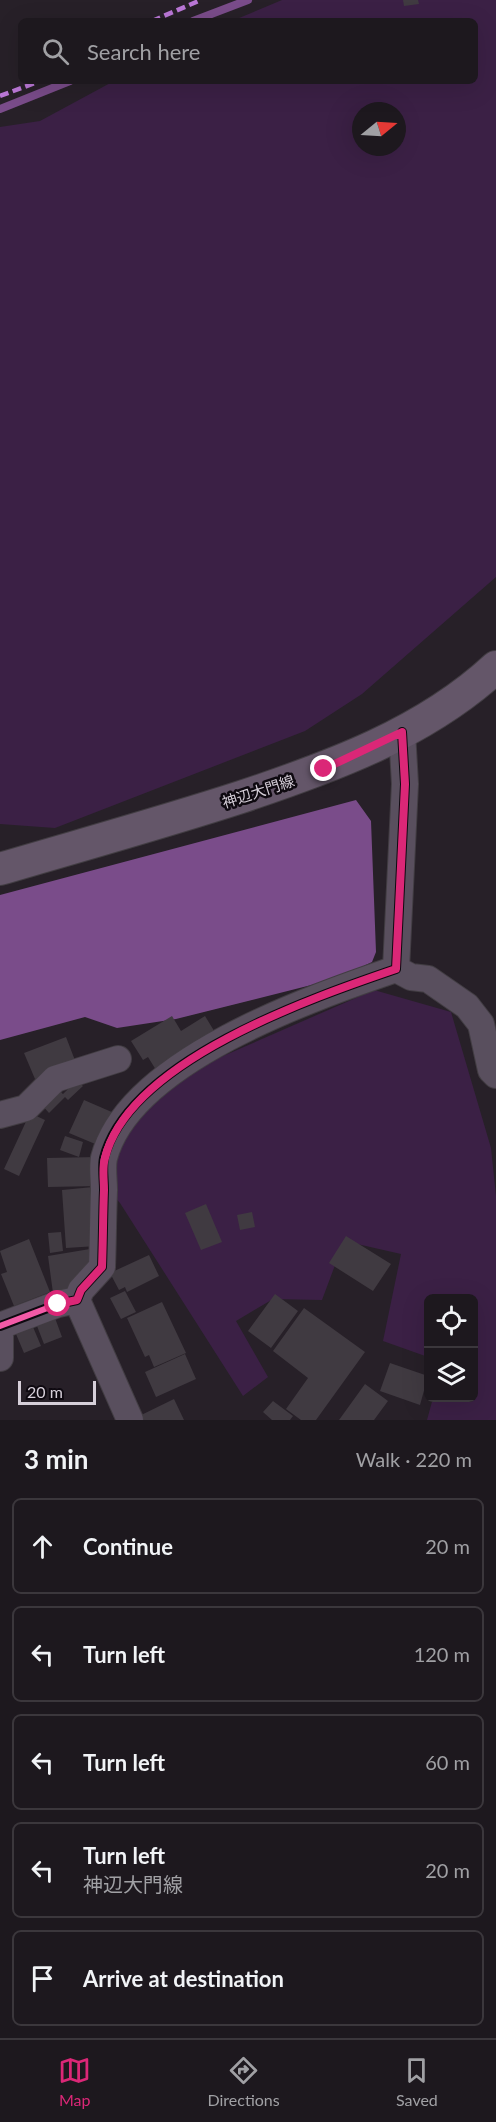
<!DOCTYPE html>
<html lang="en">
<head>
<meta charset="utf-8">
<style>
	body { margin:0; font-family:Lato,"Noto Sans JP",sans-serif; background:#2a252b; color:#f1f3f6 }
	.controls { position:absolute; right:18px; bottom:18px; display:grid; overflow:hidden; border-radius:9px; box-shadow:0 6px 24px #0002 }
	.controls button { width:54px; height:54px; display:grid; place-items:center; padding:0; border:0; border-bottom:2px solid #3b373c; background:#1d181e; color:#f1f3f6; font:30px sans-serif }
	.compass { position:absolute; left:352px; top:102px; width:54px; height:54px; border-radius:50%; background:#1d181e; box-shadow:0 6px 24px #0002; rotate:72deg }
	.scale { position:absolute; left:18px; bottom:15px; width:78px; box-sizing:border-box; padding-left:6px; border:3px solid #d6cfd9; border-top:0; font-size:16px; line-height:21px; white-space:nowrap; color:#d6cfd9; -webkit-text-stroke:4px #0e0910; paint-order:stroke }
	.stop { position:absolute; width:18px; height:18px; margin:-14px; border:4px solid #db2777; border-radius:50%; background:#fff }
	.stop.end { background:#db2777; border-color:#fff; box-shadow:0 2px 6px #0008 }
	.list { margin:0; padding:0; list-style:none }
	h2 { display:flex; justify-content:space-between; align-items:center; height:78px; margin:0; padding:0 24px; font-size:26px }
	h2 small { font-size:20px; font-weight:400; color:#a0a0a4 }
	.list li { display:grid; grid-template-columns:39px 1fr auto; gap:18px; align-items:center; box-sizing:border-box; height:96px; margin:0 12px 12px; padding:0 12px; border:2px solid #3b373c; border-radius:9px }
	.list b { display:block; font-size:22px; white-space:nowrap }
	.list p { margin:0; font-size:20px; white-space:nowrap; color:#a0a0a4 }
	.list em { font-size:20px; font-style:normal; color:#a0a0a4 }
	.icon { flex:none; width:33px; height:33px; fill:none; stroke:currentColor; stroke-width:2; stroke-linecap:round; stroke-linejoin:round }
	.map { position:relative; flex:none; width:496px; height:1420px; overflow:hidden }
	.search { position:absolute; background:#1d181e; box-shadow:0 6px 24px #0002; left:18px; right:18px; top:18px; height:66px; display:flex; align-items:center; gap:15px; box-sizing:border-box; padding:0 21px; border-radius:9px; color:#a0a0a4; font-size:22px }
	.sheet { height:618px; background:#1d181e }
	nav { display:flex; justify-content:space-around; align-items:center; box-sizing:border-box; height:84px; border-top:2px solid #3b373c; background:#1d181e; font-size:16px; color:#a0a0a4 }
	nav a { display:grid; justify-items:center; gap:3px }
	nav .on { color:#db2777 }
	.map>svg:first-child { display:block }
	.green { fill:#3b2045; fill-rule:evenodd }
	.water { fill:#7a4c8a }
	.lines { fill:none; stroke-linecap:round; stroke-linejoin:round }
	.stream { stroke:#7a4c8a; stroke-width:8 }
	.building { fill:#403a41 }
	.minor-casing { stroke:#423d43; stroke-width:28 }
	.major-casing { stroke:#423d43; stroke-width:34 }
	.minor { stroke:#594f5e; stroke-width:26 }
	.major { stroke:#645669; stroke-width:32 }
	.quiet { stroke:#ba77d6; stroke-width:4.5; stroke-dasharray:9 4.5; stroke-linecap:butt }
	.cycleway-casing { stroke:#0e0910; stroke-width:10 }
	.cycleway { stroke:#f35aa7; stroke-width:6 }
	.route { stroke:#db2777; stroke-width:8 }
	.labels { text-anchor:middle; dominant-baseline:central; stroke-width:5; stroke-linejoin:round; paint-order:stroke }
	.street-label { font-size:15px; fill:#d6cfd9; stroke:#0e0910 }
</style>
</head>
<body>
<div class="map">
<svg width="496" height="1420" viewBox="0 0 496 1420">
	<rect width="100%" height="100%" fill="#272028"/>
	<path class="green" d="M282 0H496V577L362 694 305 731 55 828 0 824V127L40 121 114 81H475V21H232ZM361 111H397V147H361Z
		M374 990 451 1012 491 1148 496 1196V1420H427L433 1398H474V1298H428V1357L383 1341 401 1254 344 1241 322 1300 273 1299 236 1321 268 1377 243 1396 120 1203 109 1191 123 1133 165 1091 214 1060Z"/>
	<path class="water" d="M356 800 371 821 376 952 372 962 339 978 176 1019 117 1028 85 1017 0 1040V895Z"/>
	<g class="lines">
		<path class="stream" d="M193 21 248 0
			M0 109 70 81"/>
	</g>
	<path class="building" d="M403 0H418L419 4 404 6Z
		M172 1016 181 1031 205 1016 216 1034 156 1070 148 1057 143 1060 131 1041Z
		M66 1037 76 1063 35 1079 24 1053Z
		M77 1080 83 1086 68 1100 65 1097 49 1113 41 1104 57 1089 63 1094Z
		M84 1100 114 1113 100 1146 69 1133Z
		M30 1113 45 1120 19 1176 4 1169Z
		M65 1136 83 1142 79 1157 60 1150Z
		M98 1157V1186L48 1187 47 1158Z
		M93 1187 97 1246 66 1248 62 1190Z
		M206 1204 222 1242 201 1250 185 1213Z
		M252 1212 255 1227 240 1230 237 1215Z
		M61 1232 63 1251 50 1253 48 1233Z
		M346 1236 391 1264 373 1291 329 1263Z
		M29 1239 50 1292 14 1306 1 1274 7 1272 0 1251Z
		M90 1249 92 1269 75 1288 53 1293 48 1256Z
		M149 1255 159 1276 127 1292 125 1287 119 1290 110 1273Z
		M125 1291 136 1312 121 1319 110 1298Z
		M275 1294 298 1311 271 1348 248 1331Z
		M162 1302 186 1353 154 1367 149 1355 145 1357 127 1318Z
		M304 1308 365 1352 316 1420H301L286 1409 308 1378 273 1351Z
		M55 1318 62 1337 44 1344 37 1326Z
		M33 1327 41 1346 24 1353 16 1334Z
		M185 1354 196 1379 156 1397 145 1372Z
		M390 1363 428 1376 420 1405 380 1391Z
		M365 1384 388 1401 374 1420H339Z
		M174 1399 184 1420H131Z
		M273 1401 293 1416 290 1420H272L263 1412Z"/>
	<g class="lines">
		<defs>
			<path id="minor" d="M396 969 411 977 428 979 467 1006 481 1024 491 1070 496 1075
				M0 1115 26 1108 55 1079 118 1059
				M77 1300 130 1420
				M0 1326 58 1304 77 1300 81 1290 102 1267C103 1241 103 1215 104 1190 104 1180 102 1167 104 1158 129 1061 311 998 396 969L405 784 402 732
				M0 1331V1358"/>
			<path id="major" d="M0 869C81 845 161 823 241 797 331 767 425 733 496 667"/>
		</defs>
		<use href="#minor" class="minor-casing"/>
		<use href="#major" class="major-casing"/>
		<use href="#minor" class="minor"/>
		<use href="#major" class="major"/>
		<path class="quiet" d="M152 21 201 0
			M0 96 40 81"/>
		<defs>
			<path id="cycleway" d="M0 1326 58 1304 77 1300 81 1290 102 1267C103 1241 103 1215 104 1190 104 1180 102 1167 104 1158 129 1061 311 998 396 969L405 784 402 732"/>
		</defs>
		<use href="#cycleway" class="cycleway-casing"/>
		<use href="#cycleway" class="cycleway"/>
	</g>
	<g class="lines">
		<path class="route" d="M58 1304 77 1300 81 1290 102 1267C103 1241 103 1215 104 1190 104 1180 102 1167 105 1158 129 1061 311 998 396 969L405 784 402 732 324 769"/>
	</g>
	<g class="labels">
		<g class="street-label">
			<text transform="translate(258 791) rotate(-18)">神辺大門線</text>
		</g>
	</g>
</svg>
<div class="controls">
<button><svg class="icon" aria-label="locate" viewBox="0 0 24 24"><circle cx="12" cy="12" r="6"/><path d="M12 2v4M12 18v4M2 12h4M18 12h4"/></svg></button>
<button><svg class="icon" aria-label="layers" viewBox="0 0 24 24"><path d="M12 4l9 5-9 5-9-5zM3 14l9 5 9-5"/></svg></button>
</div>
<svg class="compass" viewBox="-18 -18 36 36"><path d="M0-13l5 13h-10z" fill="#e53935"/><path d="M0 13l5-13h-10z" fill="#a0a0a4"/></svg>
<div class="scale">20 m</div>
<div class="stop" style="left:58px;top:1304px"></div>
<div class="stop end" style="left:324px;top:769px"></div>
<div class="search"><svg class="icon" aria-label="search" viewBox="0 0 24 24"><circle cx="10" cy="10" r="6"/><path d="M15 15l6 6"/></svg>Search here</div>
</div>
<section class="sheet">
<h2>3 min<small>Walk · 220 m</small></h2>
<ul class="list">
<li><svg class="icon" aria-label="ahead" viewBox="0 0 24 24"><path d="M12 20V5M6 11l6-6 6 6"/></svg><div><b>Continue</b></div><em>20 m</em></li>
<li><svg class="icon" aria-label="left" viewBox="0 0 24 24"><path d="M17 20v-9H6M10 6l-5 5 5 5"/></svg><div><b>Turn left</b></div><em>120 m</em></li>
<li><svg class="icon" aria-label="left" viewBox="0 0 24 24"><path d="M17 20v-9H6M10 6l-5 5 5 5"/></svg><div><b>Turn left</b></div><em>60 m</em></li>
<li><svg class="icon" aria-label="left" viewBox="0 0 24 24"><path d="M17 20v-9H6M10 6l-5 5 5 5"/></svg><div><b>Turn left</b><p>神辺大門線</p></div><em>20 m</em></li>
<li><svg class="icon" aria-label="arrive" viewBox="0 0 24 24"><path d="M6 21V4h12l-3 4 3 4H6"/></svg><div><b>Arrive at destination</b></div></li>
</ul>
</section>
<nav>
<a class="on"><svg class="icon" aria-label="map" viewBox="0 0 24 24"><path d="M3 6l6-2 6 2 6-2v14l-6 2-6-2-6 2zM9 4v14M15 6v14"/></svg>Map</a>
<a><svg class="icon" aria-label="directions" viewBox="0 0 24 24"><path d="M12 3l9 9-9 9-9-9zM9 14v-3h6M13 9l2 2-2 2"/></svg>Directions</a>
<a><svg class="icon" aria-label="saved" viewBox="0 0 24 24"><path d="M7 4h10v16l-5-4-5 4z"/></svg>Saved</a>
</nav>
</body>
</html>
